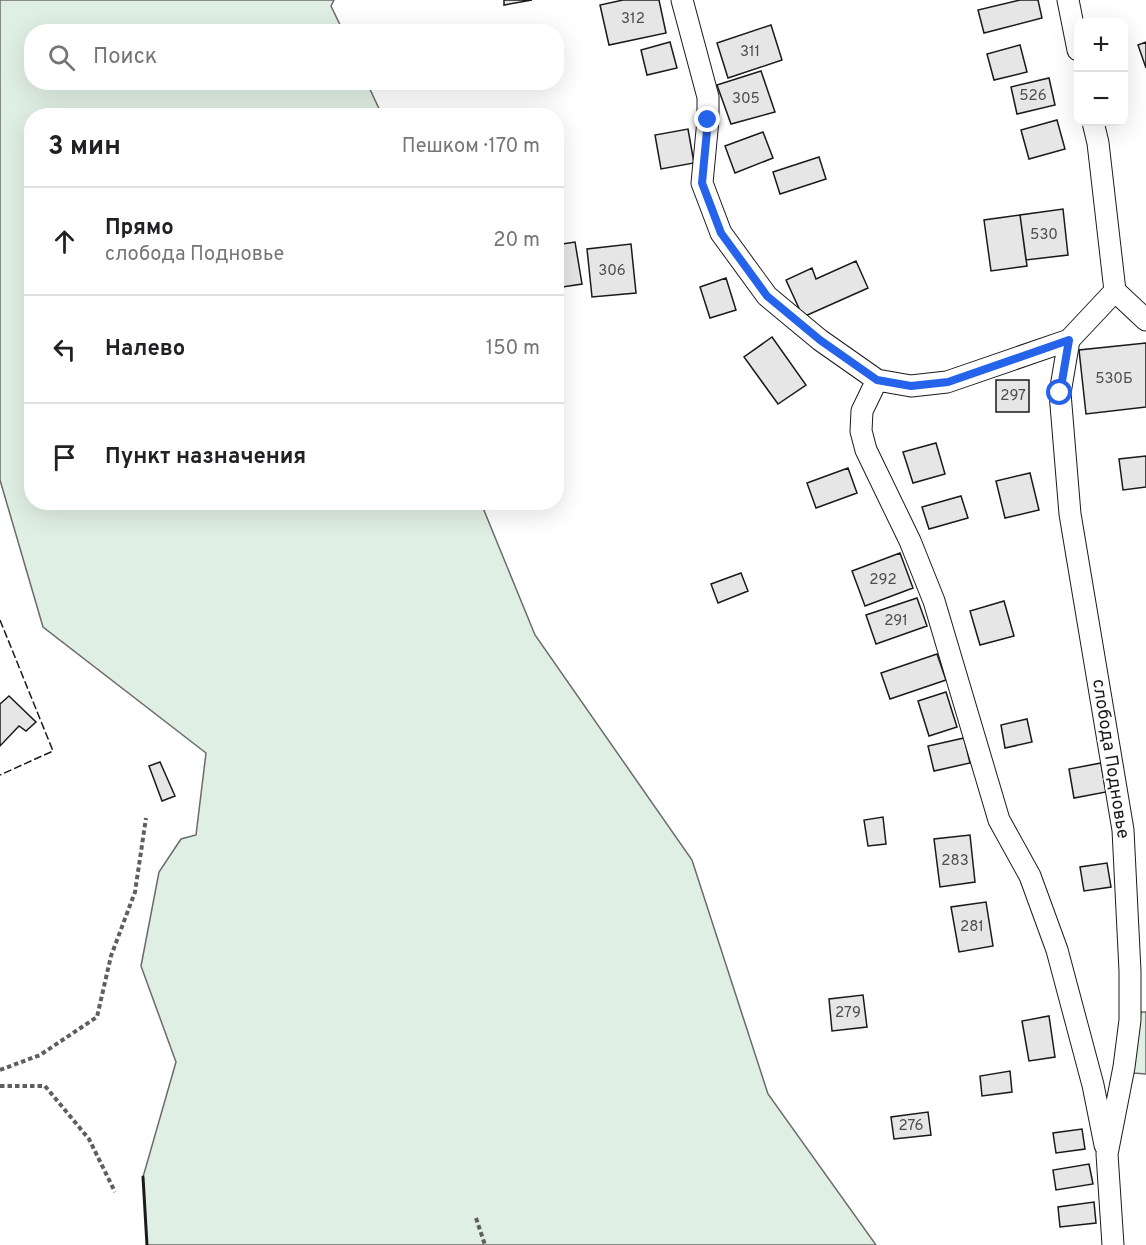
<!DOCTYPE html>
<html lang="ru">
<head>
<meta charset="utf-8">
<style>
	body { margin:0; font-family:Overpass,sans-serif; background:#f6f6f6; color:#202124 }
	.controls { position:absolute; right:18px; top:18px; display:grid; overflow:hidden; border-radius:12px; box-shadow:0 6px 24px #0002 }
	.controls button { width:54px; height:54px; display:grid; place-items:center; padding:0; border:0; border-bottom:2px solid #e0e0e0; background:#fff; color:#202124; font:30px sans-serif }
	.stop { position:absolute; width:18px; height:18px; margin:-14px; border:4px solid #2563eb; border-radius:50%; background:#fff }
	.stop.end { background:#2563eb; border-color:#fff; box-shadow:0 2px 6px #0008 }
	.list { margin:0; padding:0; list-style:none }
	h2 { display:flex; justify-content:space-between; align-items:center; height:78px; margin:0; padding:0 24px; font-size:26px }
	h2 small { font-size:20px; font-weight:400; color:#757577 }
	.list li { display:grid; grid-template-columns:39px 1fr auto; gap:18px; align-items:center; box-sizing:border-box; height:108px; padding:0 24px; border-top:2px solid #e0e0e0 }
	.list b { display:block; font-size:22px; white-space:nowrap }
	.list p { margin:0; font-size:20px; white-space:nowrap; color:#757577 }
	.list em { font-size:20px; font-style:normal; color:#757577 }
	.icon { flex:none; width:33px; height:33px; fill:none; stroke:currentColor; stroke-width:2; stroke-linecap:round; stroke-linejoin:round }
	.map { position:relative; flex:none; width:1146px; height:1245px; overflow:hidden }
	.search { position:absolute; background:#fff; box-shadow:0 6px 24px #0002; left:24px; top:24px; width:540px; height:66px; display:flex; align-items:center; gap:15px; box-sizing:border-box; padding:0 21px; border-radius:24px; color:#757577; font-size:22px }
	.panel { position:absolute; background:#fff; box-shadow:0 6px 24px #0002; left:24px; top:108px; width:540px; height:402px; border-radius:24px }
	.map>svg:first-child { display:block }
	.green { fill:#e0efe3; stroke:#6a6a6a; stroke-width:1.5 }
	.building { fill:#e6e6e6; stroke:#1a1a1a; stroke-width:1.5 }
	.lines { fill:none; stroke-linecap:round; stroke-linejoin:round }
	.street-casing { stroke:#1a1a1a; stroke-width:23 }
	.path { stroke:#5f5f5f; stroke-width:4; stroke-dasharray:4.5 3; stroke-linecap:butt }
	.street { stroke:#fff; stroke-width:21 }
	.fence { stroke:#1a1a1a; stroke-width:1.5; stroke-dasharray:8 3; stroke-linecap:butt }
	.wall { stroke:#1a1a1a; stroke-width:3 }
	.route { stroke:#2563eb; stroke-width:8 }
	.labels { text-anchor:middle; dominant-baseline:central; stroke-width:4.5; stroke-linejoin:round; paint-order:stroke }
	.number-label { font-size:15px; fill:#4d4d4d }
	.street-label { font-size:18px; fill:#1a1a1a; stroke:#fff }
</style>
</head>
<body>
<div class="map">
<svg width="1146" height="1245" viewBox="0 0 1146 1245">
	<rect width="100%" height="100%" fill="#fff"/>
	<path class="green" d="M0 0H334L331 6 343 31 32 32V82L367 83 382 115 32 116V502L481 503 535 635 692 860 768 1094 876 1245H147L143 1177 176 1062 141 966 159 872 181 839 196 835 206 753 43 627 0 480Z
		M1141 1012H1146V1074L1133 1073Z"/>
	<path class="building" d="M504 0H532L504 5Z
		M623 0H659L666 33 609 45 600 5Z
		M1020 0H1038L1042 18 984 33 978 10Z
		M771 25 782 60 728 78 717 43Z
		M670 42 677 68 647 75 641 50Z
		M1146 42V68L1138 45Z
		M1020 45 1027 72 994 80 987 54Z
		M761 71 775 112 731 124 717 85Z
		M1049 78 1055 105 1017 114 1011 87Z
		M1057 120 1065 149 1029 159 1021 130Z
		M688 129 694 163 661 169 655 135Z
		M763 132 773 158 735 173 725 146Z
		M819 157 826 179 780 194 773 172Z
		M1063 209 1068 255 1026 260 1020 215Z
		M1020 215 1027 266 991 271 984 220Z
		M575 242 582 284 556 288V245Z
		M631 244 636 293 592 297 587 249Z
		M856 261 868 288 803 317 786 280 812 268 816 279Z
		M726 278 736 310 710 318 700 287Z
		M772 337 806 385 778 404 744 357Z
		M1146 343V407L1086 414 1079 350Z
		M996 380H1029V412H996Z
		M936 443 945 474 913 483 903 452Z
		M1146 456V487L1123 490 1119 459Z
		M848 468 857 493 816 508 807 483Z
		M1030 473 1039 510 1005 518 996 481Z
		M961 496 968 518 929 529 922 507Z
		M900 553 913 588 865 606 852 571Z
		M741 573 748 591 718 603 711 584Z
		M917 598 927 626 876 644 866 615Z
		M1004 601 1014 636 980 645 970 611Z
		M937 654 946 680 890 699 881 673Z
		M946 692 957 727 929 736 918 701Z
		M9 696 36 722 26 731 19 726 0 746V704Z
		M1027 719 1032 742 1005 748 1001 725Z
		M964 738 970 763 934 771 928 746Z
		M160 762 175 796 162 801 149 766Z
		M1101 763 1106 792 1074 798 1069 769Z
		M883 817 886 844 868 846 864 820Z
		M970 835 975 882 940 887 934 839Z
		M1107 863 1111 887 1084 891 1080 867Z
		M986 902 993 946 959 952 951 907Z
		M863 995 867 1027 832 1031 829 999Z
		M1049 1016 1055 1057 1029 1061 1022 1021Z
		M1010 1071 1012 1092 982 1096 980 1076Z
		M928 1112 931 1135 894 1139 891 1117Z
		M1082 1129 1085 1149 1056 1153 1053 1133Z
		M1089 1164 1093 1184 1056 1190 1053 1170Z
		M1094 1202 1096 1223 1060 1227 1058 1207Z"/>
	<g class="lines">
		<defs>
			<path id="street" d="M682 0 708 97V120L702 183 721 233 767 296 820 340 877 380 911 386 947 382 1069 340
				M1068 0 1078 50
				M1093 122 1098 143 1115 291 1146 320
				M877 380 862 411 861 431 866 450 910 541 934 601 999 820 1030 876 1057 950 1093 1085 1105 1145
				M1113 1245 1107 1154 1124 1067 1130 1020V971L1123 830 1070 514 1060 393 1069 340 1115 291"/>
		</defs>
		<use href="#street" class="street-casing"/>
		<path class="path" d="M0 1070 40 1055 97 1017 111 956 135 892 146 818
			M0 1086H45L89 1139 115 1192
			M476 1218 485 1245"/>
		<use href="#street" class="street"/>
		<path class="fence" d="M0 620 53 751 0 775"/>
		<path class="wall" d="M143 1177 147 1245"/>
	</g>
	<g class="lines">
		<path class="route" d="M708 120 702 183 721 233 767 296 820 340 877 380 911 386 948 382 1069 340 1060 393"/>
	</g>
	<g class="labels">
		<g class="number-label">
			<text x="633" y="19">312</text>
			<text x="750" y="52">311</text>
			<text x="1033" y="96">526</text>
			<text x="746" y="99">305</text>
			<text x="1044" y="235">530</text>
			<text x="612" y="271">306</text>
			<text x="1114" y="379">530Б</text>
			<text x="1013" y="396">297</text>
			<text x="883" y="580">292</text>
			<text x="896" y="621">291</text>
			<text x="955" y="861">283</text>
			<text x="972" y="927">281</text>
			<text x="848" y="1013">279</text>
			<text x="911" y="1126">276</text>
		</g>
		<g class="street-label">
			<text transform="translate(1110 759) rotate(81)">слобода Подновье</text>
		</g>
	</g>
</svg>
<div class="controls">
<button>+</button>
<button>−</button>
</div>
<div class="stop" style="left:1060px;top:393px"></div>
<div class="stop end" style="left:708px;top:120px"></div>
<div class="search"><svg class="icon" aria-label="search" viewBox="0 0 24 24"><circle cx="10" cy="10" r="6"/><path d="M15 15l6 6"/></svg>Поиск</div>
<section class="panel">
<h2>3 мин<small>Пешком · 170 m</small></h2>
<ul class="list">
<li><svg class="icon" aria-label="ahead" viewBox="0 0 24 24"><path d="M12 20V5M6 11l6-6 6 6"/></svg><div><b>Прямо</b><p>слобода Подновье</p></div><em>20 m</em></li>
<li><svg class="icon" aria-label="left" viewBox="0 0 24 24"><path d="M17 20v-9H6M10 6l-5 5 5 5"/></svg><div><b>Налево</b></div><em>150 m</em></li>
<li><svg class="icon" aria-label="arrive" viewBox="0 0 24 24"><path d="M6 21V4h12l-3 4 3 4H6"/></svg><div><b>Пункт назначения</b></div></li>
</ul>
</section>
</div>
</body>
</html>
